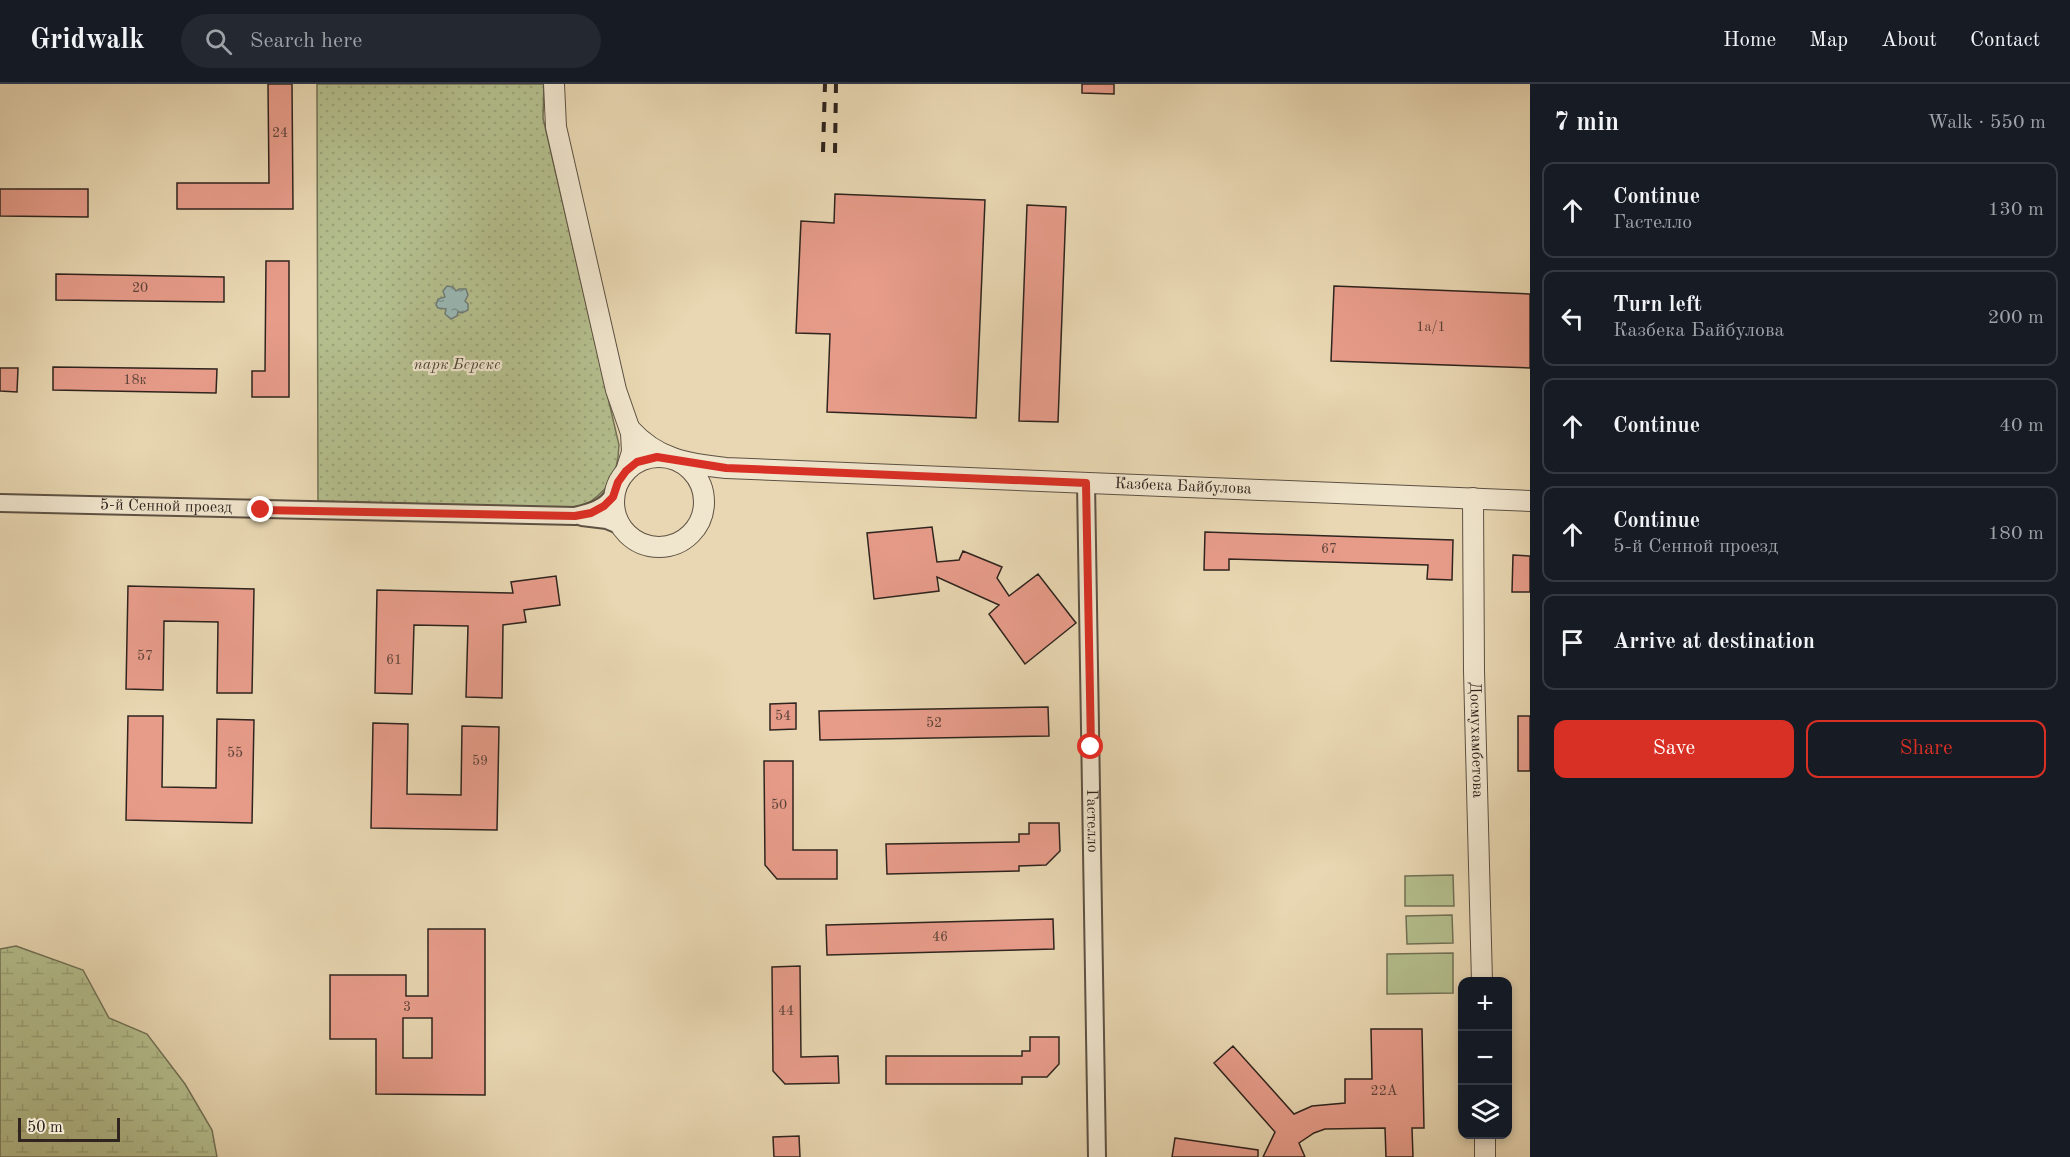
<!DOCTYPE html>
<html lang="en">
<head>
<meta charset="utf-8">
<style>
	body { margin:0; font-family:"Old Standard TT",serif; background:#242831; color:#f1f3f6 }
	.controls { position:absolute; right:18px; bottom:18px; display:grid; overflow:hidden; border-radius:12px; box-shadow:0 3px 9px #0003 }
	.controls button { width:54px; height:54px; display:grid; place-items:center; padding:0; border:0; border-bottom:2px solid #363941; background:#171b24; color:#f1f3f6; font:30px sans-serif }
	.scale { position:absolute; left:18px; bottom:15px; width:102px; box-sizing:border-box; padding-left:6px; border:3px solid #2f241e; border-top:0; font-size:16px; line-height:21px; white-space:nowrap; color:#2f241e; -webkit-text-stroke:4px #f0e5cd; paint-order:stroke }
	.stop { position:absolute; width:18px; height:18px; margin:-14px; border:4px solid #d93025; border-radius:50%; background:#fff }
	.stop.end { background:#d93025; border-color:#fff; box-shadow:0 2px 6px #0008 }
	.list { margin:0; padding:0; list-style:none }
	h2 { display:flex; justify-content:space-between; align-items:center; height:78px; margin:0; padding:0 24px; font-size:26px }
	h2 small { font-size:20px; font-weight:400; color:#9ea1a6 }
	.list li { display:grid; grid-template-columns:39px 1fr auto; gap:18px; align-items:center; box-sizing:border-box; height:96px; margin:0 12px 12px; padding:0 12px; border:2px solid #363941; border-radius:12px }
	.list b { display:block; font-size:22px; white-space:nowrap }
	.list p { margin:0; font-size:20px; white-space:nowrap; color:#9ea1a6 }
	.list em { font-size:20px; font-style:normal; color:#9ea1a6 }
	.actions { display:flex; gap:12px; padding:18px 24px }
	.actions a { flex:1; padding:14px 0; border:2px solid #d93025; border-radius:12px; text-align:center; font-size:21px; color:#d93025 }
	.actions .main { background:#d93025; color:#fff }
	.icon { flex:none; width:33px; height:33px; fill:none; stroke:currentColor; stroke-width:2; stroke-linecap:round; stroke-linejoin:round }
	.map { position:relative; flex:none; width:1530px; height:1073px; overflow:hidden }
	header { display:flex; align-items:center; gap:36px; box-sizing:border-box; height:84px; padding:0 30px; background:#171b24; border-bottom:2px solid #363941 }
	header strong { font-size:28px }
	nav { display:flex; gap:33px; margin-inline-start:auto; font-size:21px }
	.search { width:420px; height:54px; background:#242831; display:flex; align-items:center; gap:15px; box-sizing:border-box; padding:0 21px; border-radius:33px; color:#9ea1a6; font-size:22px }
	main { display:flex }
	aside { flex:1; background:#171b24 }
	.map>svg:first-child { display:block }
	.grass { fill:url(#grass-dots); stroke:#727156; stroke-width:1.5 }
	.wetland { fill:url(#wetland-marsh); stroke:#727156; stroke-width:1.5 }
	.park { fill:#b4be8d; stroke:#727156; stroke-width:1.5 }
	.water { fill:url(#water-ripples); stroke:#6f7d78; stroke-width:1.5 }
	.building { fill:#e79c8a; stroke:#2f241e; stroke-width:1.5; fill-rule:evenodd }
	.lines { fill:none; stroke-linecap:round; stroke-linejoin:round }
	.minor-casing { stroke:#5d5143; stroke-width:20 }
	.tertiary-casing { stroke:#5d5143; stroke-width:22 }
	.minor { stroke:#f0e5cd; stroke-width:16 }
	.tertiary { stroke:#f0e5cd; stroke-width:20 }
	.rail { stroke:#2f241e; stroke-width:4; stroke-dasharray:10 10; stroke-linecap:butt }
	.route { stroke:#d93025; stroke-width:8 }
	.labels { text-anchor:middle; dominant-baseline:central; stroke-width:4.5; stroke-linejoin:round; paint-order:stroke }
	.number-label { font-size:14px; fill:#5d4239 }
	.park-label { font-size:16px; font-style:italic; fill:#504a3a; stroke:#f0e5cd }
	.street-label { font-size:16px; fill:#2f241e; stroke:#f0e5cd }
</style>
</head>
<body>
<header>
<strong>Gridwalk</strong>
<div class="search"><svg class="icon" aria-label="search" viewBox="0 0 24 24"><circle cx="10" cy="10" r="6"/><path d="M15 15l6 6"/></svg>Search here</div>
<nav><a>Home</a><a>Map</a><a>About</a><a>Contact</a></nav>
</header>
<main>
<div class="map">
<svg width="1530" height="1073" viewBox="0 0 1530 1073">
	<defs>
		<pattern id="grass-dots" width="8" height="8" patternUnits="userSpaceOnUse" patternTransform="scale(1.5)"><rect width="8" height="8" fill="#b4be8d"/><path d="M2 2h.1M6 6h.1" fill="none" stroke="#9ba379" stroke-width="1.8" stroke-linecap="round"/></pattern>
		<pattern id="wetland-marsh" width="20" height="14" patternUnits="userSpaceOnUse" patternTransform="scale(1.5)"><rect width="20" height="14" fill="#b4be8d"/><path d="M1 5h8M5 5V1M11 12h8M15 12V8" fill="none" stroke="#9ba379"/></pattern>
		<pattern id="water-ripples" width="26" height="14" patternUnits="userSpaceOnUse" patternTransform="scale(1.5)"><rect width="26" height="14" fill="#99b8b4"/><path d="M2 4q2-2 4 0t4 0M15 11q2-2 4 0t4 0" fill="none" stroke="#7d9592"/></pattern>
	</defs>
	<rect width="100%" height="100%" fill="#e8d7b2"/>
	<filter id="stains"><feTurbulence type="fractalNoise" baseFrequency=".00333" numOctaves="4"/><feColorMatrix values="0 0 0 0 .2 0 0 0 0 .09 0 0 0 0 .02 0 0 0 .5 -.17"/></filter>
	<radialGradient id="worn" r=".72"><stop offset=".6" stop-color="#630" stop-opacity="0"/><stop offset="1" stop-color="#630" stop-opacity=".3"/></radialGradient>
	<path class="grass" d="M317 0H544L543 34 619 361C618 394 607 408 580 425L318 417Z"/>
	<path class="wetland" d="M16 862 83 886 109 934 147 950 185 1000 212 1046 217 1073H0V865Z"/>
	<path class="park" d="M1453 791 1454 822H1405V792Z
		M1452 831 1453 859 1407 860 1406 832Z
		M1453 869V909L1387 910V870Z"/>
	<path class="water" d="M447 202 453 203 456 207 459 205H466L468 211 465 217 468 220V226L462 229 458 228 457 232 451 235 445 230 446 225 438 224 436 221 438 215 445 213 443 207Z"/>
	<path class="building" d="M268 0H292L293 125H177V99H269Z
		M1082 0H1114V10L1082 9Z
		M0 105H88V133L0 132Z
		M835 110 985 116 976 334 827 328 830 250 796 249 801 137 834 139Z
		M1027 121 1066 123 1058 338 1019 337Z
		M266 177H289V313H252V287H265Z
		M56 190 224 193V218L56 216Z
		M1334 202 1530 210V284L1331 277Z
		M53 283 217 285 216 309 53 306Z
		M0 284H18L17 308 0 307Z
		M932 443 937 478 959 476 963 467 1002 483 997 494 1009 512 1038 490 1076 539 1025 580 989 530 999 521 937 493 939 507 874 515 867 449Z
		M1205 448 1453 456 1452 496 1427 495 1428 481 1229 475V486H1204Z
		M1513 471 1530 472V508H1512Z
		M556 492 560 521 524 526 526 538 503 541 502 614 466 613 468 542 414 541 412 610 375 609 377 506 513 509 511 498Z
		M128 502 254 505 252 609H217L218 538 164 537 163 606 126 605Z
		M796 619V645L770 646V620Z
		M1048 623 1049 652 820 656 819 627Z
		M128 632H163L162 703 216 704 217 635 254 636 252 739 126 736Z
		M1518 632H1530V687H1518Z
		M373 639 408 640 407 710 461 711 462 642 499 643 497 746 371 744Z
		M764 677H793V766H837V795H777L765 781Z
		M1029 739H1059L1060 767 1046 781 1019 782V787L887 790 886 760 1019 758V750H1029Z
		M1053 835 1054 865 827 871 826 841Z
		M428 845H485V1011L376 1010V955H330V891H406V912H428ZM403 934H432V974H403Z
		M800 882 801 973 838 972 839 999 785 1000 773 987 772 883Z
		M1371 945H1422L1424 1044H1412L1413 1073H1386L1385 1044 1325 1045 1314 1049 1299 1059 1305 1073H1263L1275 1048 1214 979 1233 962 1294 1030 1312 1022 1345 1019V995H1372Z
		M1030 953H1059V980L1047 993H1022V1000H886V972H1022V967H1030Z
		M799 1052 800 1073H774L773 1053Z
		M1175 1054 1258 1066V1073H1172Z"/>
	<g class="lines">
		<defs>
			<g id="minor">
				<path id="s1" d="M1086 399 1097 1073"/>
				<path id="s2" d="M0 419 575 432C591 428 605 425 614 410"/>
				<path d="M582 433 607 436 619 441"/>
			</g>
			<g id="tertiary">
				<path d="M554 0 556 43 616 306 631 349 632 368 626 387"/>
				<path id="s3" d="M630 345C657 375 687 380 726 384L1530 417"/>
				<circle cx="659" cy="418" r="45"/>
				<path id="s4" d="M1473 414 1474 587 1482 898"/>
				<path d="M1485 1050V1073"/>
			</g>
		</defs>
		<use href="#minor" class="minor-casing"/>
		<use href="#tertiary" class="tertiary-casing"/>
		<use href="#minor" class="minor"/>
		<use href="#tertiary" class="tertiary"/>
		<path class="rail" d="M823 68 825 0
			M835 69 836 0"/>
	</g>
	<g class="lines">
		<path class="route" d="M261 426 575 432 591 429 604 422 613 413 618 398 626 387 637 378 657 373 726 384 1086 399 1091 663"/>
	</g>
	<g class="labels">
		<g class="number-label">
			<text x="280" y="49">24</text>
			<text x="140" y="204">20</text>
			<text x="1431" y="243">1а/1</text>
			<text x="135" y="296">18к</text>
			<text x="1329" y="465">67</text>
			<text x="145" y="572">57</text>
			<text x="394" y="576">61</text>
			<text x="783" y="632">54</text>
			<text x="934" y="639">52</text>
			<text x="235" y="669">55</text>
			<text x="480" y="677">59</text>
			<text x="779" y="721">50</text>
			<text x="940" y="853">46</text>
			<text x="407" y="923">3</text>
			<text x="786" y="927">44</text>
			<text x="1384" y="1007">22А</text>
		</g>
		<g class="park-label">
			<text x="457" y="281">парк Береке</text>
		</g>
		<g class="street-label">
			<text stroke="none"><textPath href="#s3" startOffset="564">Казбека Байбулова</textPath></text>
			<text stroke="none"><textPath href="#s2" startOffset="166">5-й Сенной проезд</textPath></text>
			<text stroke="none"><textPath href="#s4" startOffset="242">Досмухамбетова</textPath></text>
			<text stroke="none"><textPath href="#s1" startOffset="338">Гастелло</textPath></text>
		</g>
	</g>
	<rect width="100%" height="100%" filter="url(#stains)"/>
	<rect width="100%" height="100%" fill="url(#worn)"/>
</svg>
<div class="controls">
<button>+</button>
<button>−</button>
<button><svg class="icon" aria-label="layers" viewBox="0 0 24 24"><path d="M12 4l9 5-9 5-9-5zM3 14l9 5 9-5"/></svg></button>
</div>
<div class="scale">50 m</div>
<div class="stop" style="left:1091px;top:663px"></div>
<div class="stop end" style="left:261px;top:426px"></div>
</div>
<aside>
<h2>7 min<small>Walk · 550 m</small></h2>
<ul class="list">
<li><svg class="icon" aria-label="ahead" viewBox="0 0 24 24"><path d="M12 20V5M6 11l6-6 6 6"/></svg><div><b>Continue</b><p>Гастелло</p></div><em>130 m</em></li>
<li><svg class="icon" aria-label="left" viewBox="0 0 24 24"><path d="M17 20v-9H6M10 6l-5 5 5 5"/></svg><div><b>Turn left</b><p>Казбека Байбулова</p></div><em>200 m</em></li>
<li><svg class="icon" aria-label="ahead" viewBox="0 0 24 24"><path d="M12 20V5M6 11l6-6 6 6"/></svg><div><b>Continue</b></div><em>40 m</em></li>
<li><svg class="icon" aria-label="ahead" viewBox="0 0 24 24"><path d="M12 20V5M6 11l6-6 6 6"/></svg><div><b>Continue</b><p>5-й Сенной проезд</p></div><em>180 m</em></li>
<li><svg class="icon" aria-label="arrive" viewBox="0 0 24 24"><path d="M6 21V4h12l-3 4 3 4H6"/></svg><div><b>Arrive at destination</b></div></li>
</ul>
<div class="actions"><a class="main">Save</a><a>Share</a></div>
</aside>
</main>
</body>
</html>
